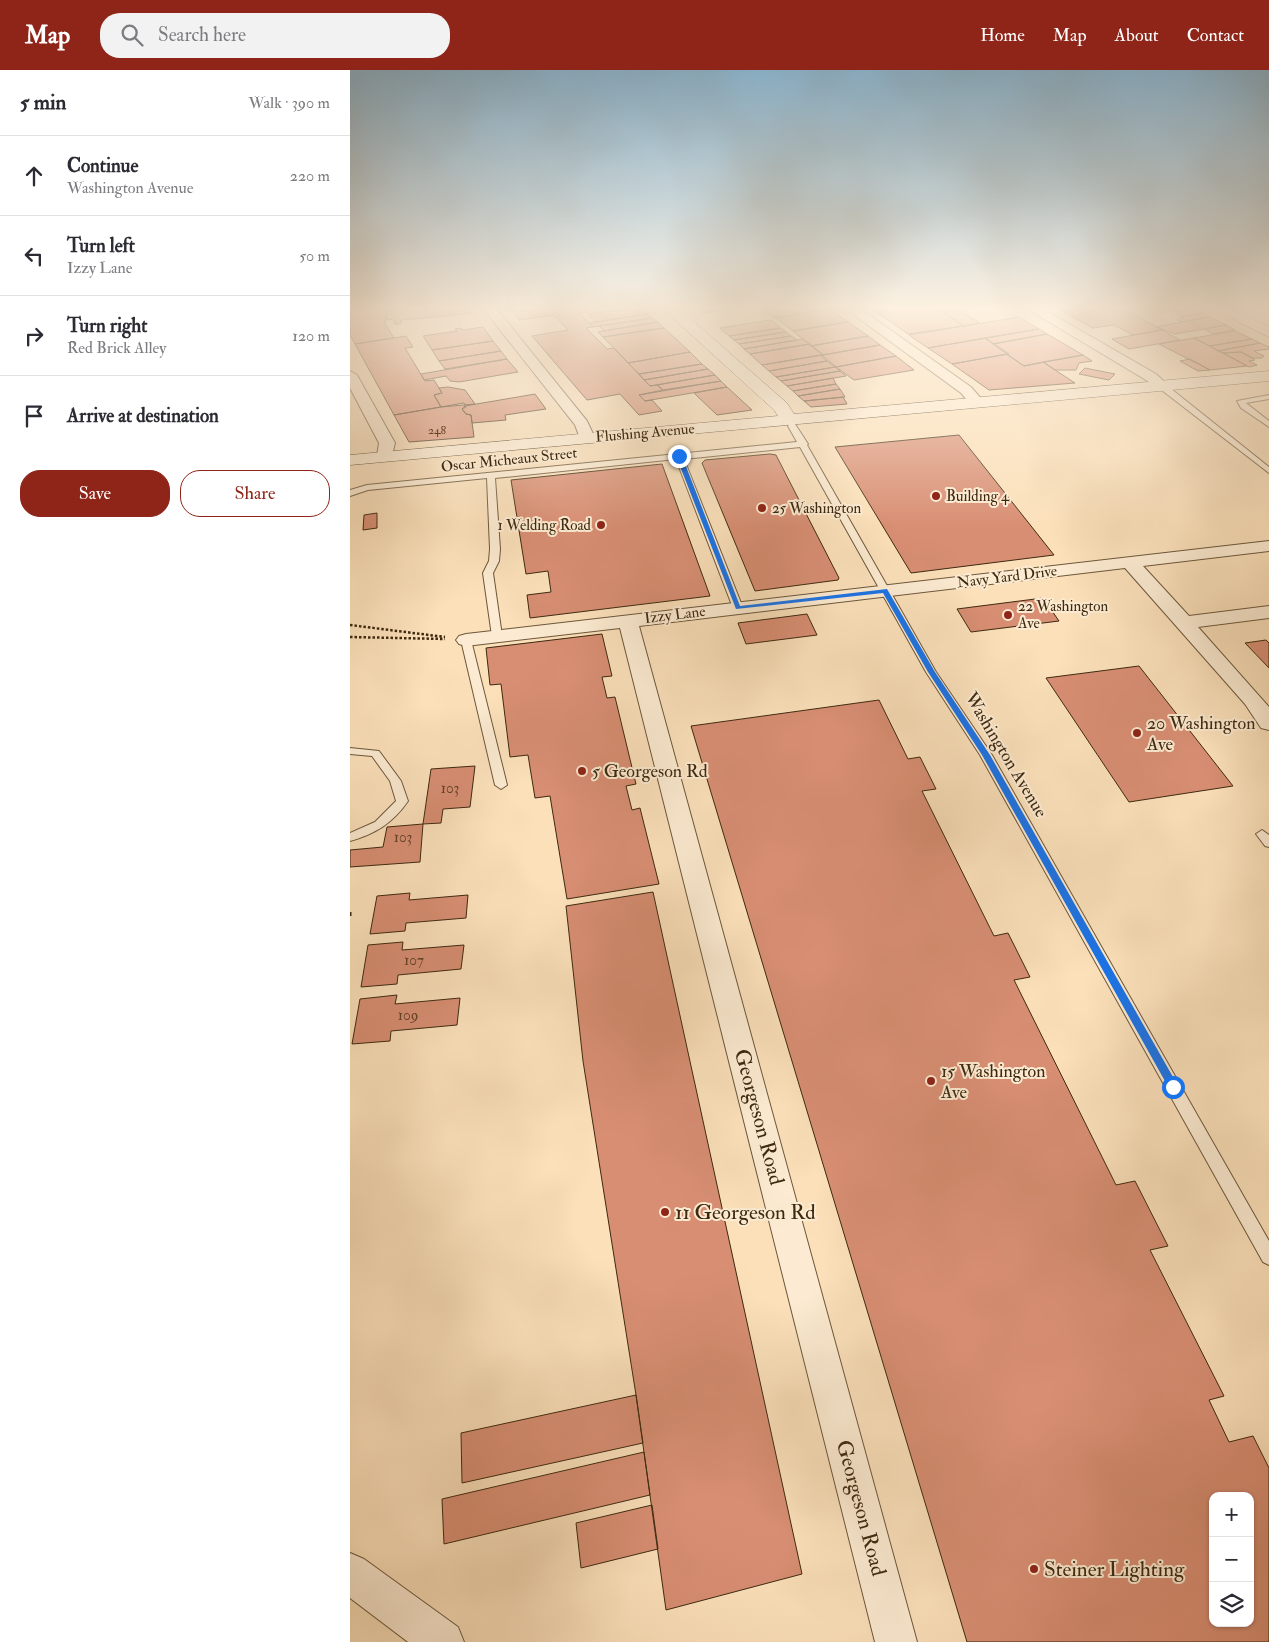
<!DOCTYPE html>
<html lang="en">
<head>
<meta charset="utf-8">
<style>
	body { margin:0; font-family:"IM FELL Double Pica",serif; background:#f2f2f3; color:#2b2b33 }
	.controls { position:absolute; right:15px; bottom:15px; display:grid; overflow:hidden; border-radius:10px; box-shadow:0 1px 4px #0004 }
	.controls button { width:45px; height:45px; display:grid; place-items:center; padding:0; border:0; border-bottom:1px solid #e1e1e2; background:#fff; color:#2b2b33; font:25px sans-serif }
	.stop { position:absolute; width:15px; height:15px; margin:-11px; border:4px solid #1a73e8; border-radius:50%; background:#fff }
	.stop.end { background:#1a73e8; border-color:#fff; box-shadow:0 1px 5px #0008 }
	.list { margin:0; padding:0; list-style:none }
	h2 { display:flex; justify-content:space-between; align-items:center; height:65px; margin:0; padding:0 20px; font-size:21px }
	h2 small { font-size:16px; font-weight:400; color:#7c7c81 }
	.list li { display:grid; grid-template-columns:32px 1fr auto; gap:15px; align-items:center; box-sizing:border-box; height:80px; padding:0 20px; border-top:1px solid #e1e1e2 }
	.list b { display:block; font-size:19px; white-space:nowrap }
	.list p { margin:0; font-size:16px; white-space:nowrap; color:#7c7c81 }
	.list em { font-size:16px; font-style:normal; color:#7c7c81 }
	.actions { display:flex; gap:10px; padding:15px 20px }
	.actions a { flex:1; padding:11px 0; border:1px solid #8f2418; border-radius:20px; text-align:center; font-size:18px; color:#8f2418 }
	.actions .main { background:#8f2418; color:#fff }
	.icon { flex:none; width:28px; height:28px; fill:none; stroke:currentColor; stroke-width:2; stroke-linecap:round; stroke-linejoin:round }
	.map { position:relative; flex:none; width:919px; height:1572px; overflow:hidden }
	header { display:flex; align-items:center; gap:30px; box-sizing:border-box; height:70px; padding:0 25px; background:#8f2418; color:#fff }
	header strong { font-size:24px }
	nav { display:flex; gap:28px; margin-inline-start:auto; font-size:18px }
	.search { width:350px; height:45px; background:#f2f2f3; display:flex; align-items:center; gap:12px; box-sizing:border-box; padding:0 18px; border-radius:20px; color:#7c7c81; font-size:19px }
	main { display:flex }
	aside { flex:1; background:#fff }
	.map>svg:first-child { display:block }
	.building { fill:#d88e73; stroke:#3d2910; fill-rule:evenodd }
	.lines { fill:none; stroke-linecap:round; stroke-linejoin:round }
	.service-casing { stroke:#6c573a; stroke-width:2 }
	.minor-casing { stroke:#6c573a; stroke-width:2 }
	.secondary-casing { stroke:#3d2910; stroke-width:1 }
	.path-far1 { stroke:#3d2910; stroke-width:2.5; stroke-dasharray:2.5 2; stroke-linecap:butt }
	.path { stroke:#3d2910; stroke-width:3; stroke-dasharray:4 2.5; stroke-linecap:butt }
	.service { fill:#fcebd2; fill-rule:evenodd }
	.minor { fill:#fcebd2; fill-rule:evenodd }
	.secondary { fill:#fcebd2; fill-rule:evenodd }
	.route { fill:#1a73e8 }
	.poi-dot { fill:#8f2418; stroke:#fcebd2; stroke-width:2 }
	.labels { text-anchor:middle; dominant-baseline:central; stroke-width:4; stroke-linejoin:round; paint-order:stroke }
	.far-number-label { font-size:12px; fill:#644229 }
	.far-street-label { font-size:15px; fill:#3d2910; stroke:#fcebd2 }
	.far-poi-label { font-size:15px; fill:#3d2910; stroke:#fcebd2; text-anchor:start }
	.number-label { font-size:15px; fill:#644229 }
	.poi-label { font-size:18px; fill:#3d2910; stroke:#fcebd2; text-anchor:start }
	.street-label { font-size:18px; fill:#3d2910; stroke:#fcebd2 }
	.near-street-label { font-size:21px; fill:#3d2910; stroke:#fcebd2 }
	.near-poi-label { font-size:21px; fill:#3d2910; stroke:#fcebd2; text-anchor:start }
</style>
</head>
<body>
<header>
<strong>Map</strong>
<div class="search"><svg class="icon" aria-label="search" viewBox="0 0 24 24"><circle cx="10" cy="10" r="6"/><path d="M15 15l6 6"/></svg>Search here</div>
<nav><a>Home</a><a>Map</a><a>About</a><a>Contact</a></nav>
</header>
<main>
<aside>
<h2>5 min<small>Walk · 390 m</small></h2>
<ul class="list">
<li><svg class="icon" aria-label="ahead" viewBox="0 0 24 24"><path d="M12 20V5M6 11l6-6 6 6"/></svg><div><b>Continue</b><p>Washington Avenue</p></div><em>220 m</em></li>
<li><svg class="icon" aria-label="left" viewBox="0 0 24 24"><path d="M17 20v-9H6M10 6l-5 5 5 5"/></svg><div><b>Turn left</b><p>Izzy Lane</p></div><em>50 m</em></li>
<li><svg class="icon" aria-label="right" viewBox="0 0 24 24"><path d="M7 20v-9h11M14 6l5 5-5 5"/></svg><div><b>Turn right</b><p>Red Brick Alley</p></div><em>120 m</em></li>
<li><svg class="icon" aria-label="arrive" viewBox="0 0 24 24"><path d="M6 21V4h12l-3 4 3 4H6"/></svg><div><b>Arrive at destination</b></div></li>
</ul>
<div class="actions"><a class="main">Save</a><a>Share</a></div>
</aside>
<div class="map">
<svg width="919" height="1572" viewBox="0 0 919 1572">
	<rect width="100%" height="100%" fill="#fbe0ba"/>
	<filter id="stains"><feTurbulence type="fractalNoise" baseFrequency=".004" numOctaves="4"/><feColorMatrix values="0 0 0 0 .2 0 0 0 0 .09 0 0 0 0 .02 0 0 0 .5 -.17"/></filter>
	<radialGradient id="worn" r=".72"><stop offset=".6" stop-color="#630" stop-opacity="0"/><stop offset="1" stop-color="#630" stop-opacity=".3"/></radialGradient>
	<path class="building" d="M98 237 99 246 51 250V254H45V250L36 249 37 238Z
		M98 237H118L122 243 99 246Z
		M158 237H237L238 242 229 243 243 257 236 258 257 279 264 278 300 316 307 315 313 320 289 325 295 331 302 330 312 341 289 345 270 324 237 330 182 266 218 260 204 245 169 250Z
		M291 237 298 244 245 252 238 244Z
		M354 237H389L352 243 347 238Z
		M428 237H478L480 239 423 248 413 240Z
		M549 237H585L614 256 558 264 525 241Z
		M585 237H625L593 242Z
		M727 237H772L812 260 783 265 764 255 743 258 710 240Z
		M818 237H840L843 239 826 242 822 240 812 243 802 240Z
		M37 238 35 254 44 268 5 274 0 265V240Z
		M480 239 498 252 443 261 426 248Z
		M843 239 852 243 831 247 823 242Z
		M609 240 630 253 614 256 593 242Z
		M852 243 859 247 832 252 827 250 834 248 831 247Z
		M298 244 302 248 243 257 239 253Z
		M669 247 689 259 578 278 559 265Z
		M859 247 876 255 825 264 806 257Z
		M302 248 308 252 254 261 249 256Z
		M421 250 431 258 379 266 370 258Z
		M308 252 314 258 253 267 248 262Z
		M498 252 518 266 461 276 443 261Z
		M876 255 885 260 863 264 854 259Z
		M133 257 143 271 82 280 73 266 107 261 105 259 111 258 113 260Z
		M314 258 340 282 278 293 253 267Z
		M431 258 436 262 384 270 379 266Z
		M689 259 697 264 643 274 635 268Z
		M812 260 830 270 779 279 762 269Z
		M885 261 902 269 860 276 844 268Z
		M436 262 441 266 389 274 384 270Z
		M697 264 733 285 674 296 643 274Z
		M56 266 63 277 55 278 75 311 84 310 92 323 84 325 91 337 44 345 5 274Z
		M441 266 447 270 394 279 389 274Z
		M518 266 530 275 473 285 461 276Z
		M635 268 659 284 602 294 578 278Z
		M844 268 873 283 897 296 860 300 809 274Z
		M453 269 460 274 400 284 394 279Z
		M902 269 910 273 868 281 860 276Z
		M143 271 151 281 89 291 82 280Z
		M910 273 919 277V279L904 281 914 286 912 288H903L891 282 873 283 868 281Z
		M460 274 473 285 412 295 400 284Z
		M530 275 546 286 486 297 472 285Z
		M151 281 157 289 95 299 89 291Z
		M340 282 352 294 289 304 278 293Z
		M891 282 905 290 899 291 907 295 899 297 873 283Z
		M656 284 674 296 693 292 725 313 639 320 602 294Z
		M470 285 477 291 419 301 412 295Z
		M733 285 742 291 729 293 726 300H705L693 292Z
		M546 286 564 300 504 310 486 297Z
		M157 289 168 302 109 312 100 311 96 306 74 310 71 304Z
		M840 289 842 290 860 300 848 301 830 291Z
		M477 291 485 297 426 307 419 301Z
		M352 294 358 299 294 310 289 304Z
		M485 297 490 301 431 311 426 307Z
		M735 298 765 304 759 310 729 304Z
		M358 299 365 305 300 316 294 310Z
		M490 301 496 306 437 316 431 311Z
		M365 305 371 311 313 320 307 315Z
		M483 308 486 314 443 321 437 316Z
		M371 311 377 317 295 331 289 325Z
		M486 314 490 319 448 326 443 321Z
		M98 317 115 320 125 334 91 337 84 325 92 323 89 318Z
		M377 317 402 340 367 345 344 323Z
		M490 319 495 327 454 331 448 326Z
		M185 324 196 339 155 345 156 350 122 353 121 345 116 344 112 339 115 336Z
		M493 327 497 334 461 337 454 331Z
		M114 333 116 337 112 339 116 344 121 345 124 367 59 372 44 345Z
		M609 365 704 485 561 503 485 377Z
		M420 384 426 385 489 508 488 510 405 521 352 393 355 390Z
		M312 394 360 526 180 548 177 525 201 522 198 501 176 504 161 410Z
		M27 443V458L13 460 14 445Z
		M693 528 709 551 621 562 607 539Z
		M457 544 467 565 396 574 388 553Z
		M252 564 262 606 252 607 257 628 265 627 286 714 276 716 282 740 290 738 309 814 217 829 200 726 185 728 178 685 160 687 151 614 140 615 136 578Z
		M916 570 919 573V598L895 573Z
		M789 596 883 716 779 732 696 608Z
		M529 630 558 689 570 687 586 719 572 721 644 866 658 863 680 907 664 910 766 1115 785 1111 818 1176 800 1180 874 1326 859 1330 879 1372 903 1366 919 1398V1572H617L341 656ZM863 1426H900V1553H863Z
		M125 696 120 737 93 739 91 753 73 754 81 699Z
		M73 754 70 792 0 797V780L33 777 37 757Z
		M303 822 452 1504 316 1540 286 1325 233 991 216 836Z
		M60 823 59 830 118 825 116 848 56 853 55 861 20 864 27 826Z
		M53 872 52 880 114 875 111 899 48 905 47 914 11 917 18 875Z
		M47 925 45 934 110 928 107 955 41 961 40 971 2 974 10 929Z
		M286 1325 293 1373 112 1413 111 1363Z
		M294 1382 300 1425 94 1474 92 1429Z
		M302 1435 308 1479 231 1498 226 1453Z"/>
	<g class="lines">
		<defs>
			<path id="service" d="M809 314H815L919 397V403L809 318Z
				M919 325V329L896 333 919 351V357L891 338 887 331Z
				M439 354H445L458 374 457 375 586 602 642 685 919 1171V1195L913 1192 630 685 576 602 450 377 334 389 393 538 388 541 383 538 326 389 145 408 150 479 149 491 143 503 152 566 147 569 142 566 133 503 139 491 140 479 137 408 18 420 0 426V420L17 415 447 372 438 356Z
				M116 567 121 570 157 715 151 719 145 715 111 570Z
				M0 678 29 681 51 711 58 731C43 753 25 764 0 771V763L25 752 46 731 40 711 22 686 0 684Z
				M912 760 919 765V777L915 776 906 764Z"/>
			<path id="minor" d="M132 237H145L237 351 245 368 243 371H231L225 355Z
				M493 237H508L621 317 635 333 632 336H622L611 323Z
				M674 237H690L806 304 819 316 817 319H807L796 310Z
				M0 301 7 305 45 373 41 389 35 391 27 386 29 373 0 318Z
				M919 471V481L793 496 839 546 919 536V548L848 557 919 637V660L911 658 895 634 775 498 289 556 567 1572H525L270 558 116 576 109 574 106 570 109 566 116 564Z
				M0 1483 14 1489 108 1557 114 1572H58L0 1528Z"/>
			<path id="secondary" d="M311 237H327L437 333 444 344 919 301V311L0 395V385L428 346 424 340Z
				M859 237H878L919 257V267Z"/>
		</defs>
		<use href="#service" class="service-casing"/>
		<use href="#minor" class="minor-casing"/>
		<use href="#secondary" class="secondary-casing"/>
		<path class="path-far1" d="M0 555 95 567
			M0 567 95 569"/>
		<path class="path" d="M0 842V846"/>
		<use href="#service" class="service"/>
		<use href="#minor" class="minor"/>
		<use href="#secondary" class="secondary"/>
	</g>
	<linearGradient id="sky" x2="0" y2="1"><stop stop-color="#8bb7d3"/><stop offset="0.52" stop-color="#fdf1e0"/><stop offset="1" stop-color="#fdf1e0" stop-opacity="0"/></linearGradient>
	<rect width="919" height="457" fill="url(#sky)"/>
	<path class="route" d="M329 385 332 386 390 536 537 519 585 602 640 685 827 1014V1020H820L632 685 578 602 533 523 386 539 326 386Z"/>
	<g class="poi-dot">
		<circle cx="586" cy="426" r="5"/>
		<circle cx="412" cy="438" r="5"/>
		<circle cx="251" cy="455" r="5"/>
		<circle cx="658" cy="545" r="5"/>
		<circle cx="787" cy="663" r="5"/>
		<circle cx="232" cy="701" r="5"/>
		<circle cx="581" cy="1011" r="5"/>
		<circle cx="315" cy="1142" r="5"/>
		<circle cx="684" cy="1499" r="5"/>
	</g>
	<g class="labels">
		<g class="far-number-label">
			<text x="87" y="360">248</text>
		</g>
		<g class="far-street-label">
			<text transform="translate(295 363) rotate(-5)">Flushing Avenue</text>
			<text transform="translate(159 390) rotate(-6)">Oscar Micheaux Street</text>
			<text transform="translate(657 507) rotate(-7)">Navy Yard Drive</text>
			<text transform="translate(325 545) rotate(-7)">Izzy Lane</text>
		</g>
		<g class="far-poi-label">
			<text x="596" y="426">Building 4</text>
			<text x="422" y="438">25 Washington</text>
			<text x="241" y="455" text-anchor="end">1 Welding Road</text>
			<text x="668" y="536">22 Washington<tspan x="668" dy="17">Ave</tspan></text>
		</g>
		<g class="number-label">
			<text x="100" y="718">103</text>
			<text x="53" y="767">103</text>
			<text x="64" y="890">107</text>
			<text x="58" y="945">109</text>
		</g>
		<g class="poi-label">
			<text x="797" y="653">20 Washington<tspan x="797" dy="21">Ave</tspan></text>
			<text x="242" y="701">5 Georgeson Rd</text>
			<text x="591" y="1001">15 Washington<tspan x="591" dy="21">Ave</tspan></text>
		</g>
		<g class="street-label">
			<text transform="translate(656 685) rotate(59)">Washington Avenue</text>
		</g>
		<g class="near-street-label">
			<text transform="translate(409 1047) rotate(75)">Georgeson Road</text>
			<text transform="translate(511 1438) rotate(75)">Georgeson Road</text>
		</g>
		<g class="near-poi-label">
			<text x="325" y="1142">11 Georgeson Rd</text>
			<text x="694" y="1499">Steiner Lighting</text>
		</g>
	</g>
	<rect width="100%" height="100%" filter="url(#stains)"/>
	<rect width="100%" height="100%" fill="url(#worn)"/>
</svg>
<div class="controls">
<button>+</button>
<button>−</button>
<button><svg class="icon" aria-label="layers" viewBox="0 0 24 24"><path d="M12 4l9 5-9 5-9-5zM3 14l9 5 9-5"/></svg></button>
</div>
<div class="stop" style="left:823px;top:1017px"></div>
<div class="stop end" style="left:329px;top:386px"></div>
</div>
</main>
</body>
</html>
